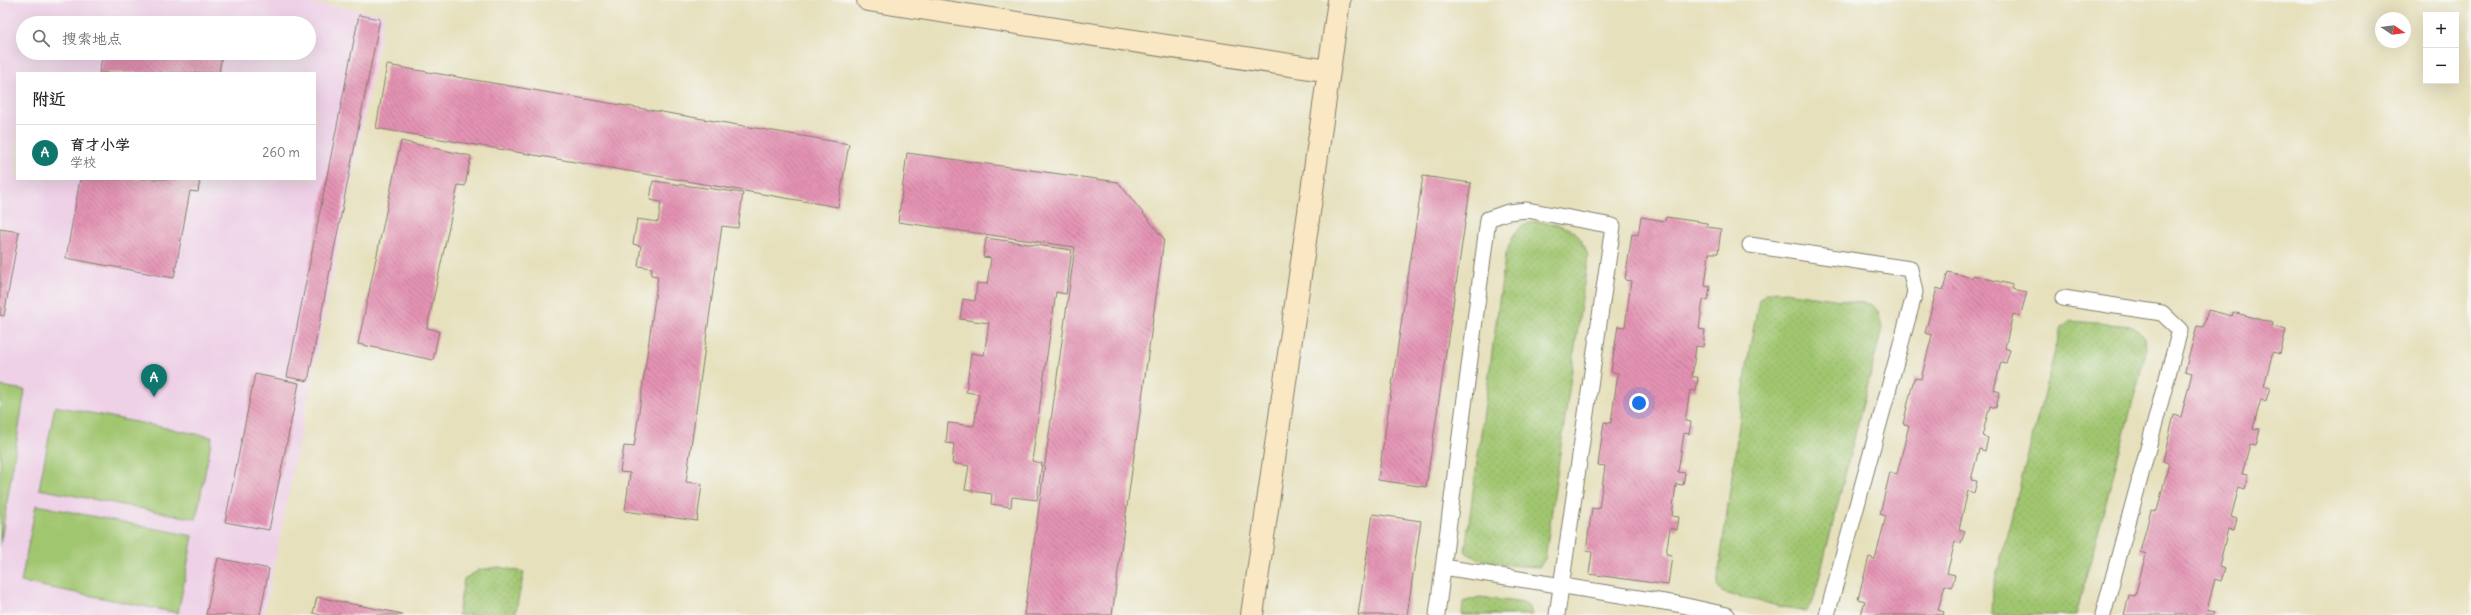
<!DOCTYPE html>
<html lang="zh">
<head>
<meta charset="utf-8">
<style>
	body { margin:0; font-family:Delius,"LXGW WenKai TC",sans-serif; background:#f2f2f2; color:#202124 }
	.controls { position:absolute; right:12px; top:12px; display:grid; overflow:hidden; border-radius:0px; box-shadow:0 4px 16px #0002 }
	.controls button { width:36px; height:36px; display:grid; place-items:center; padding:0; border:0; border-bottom:1px solid #e0e0e0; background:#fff; color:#202124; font:20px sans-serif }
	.compass { position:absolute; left:2375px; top:12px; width:36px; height:36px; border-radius:50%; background:#fff; box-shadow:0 4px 16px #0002; rotate:103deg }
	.you { position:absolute; left:1639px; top:403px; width:14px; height:14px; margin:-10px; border:3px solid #fff; border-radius:50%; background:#1a73e8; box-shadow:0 0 0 6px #1a73e833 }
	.badge { display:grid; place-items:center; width:26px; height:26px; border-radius:50%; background:#0f766e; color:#fff; font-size:13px; font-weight:700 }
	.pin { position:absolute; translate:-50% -33px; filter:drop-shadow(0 1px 2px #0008) }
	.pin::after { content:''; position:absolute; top:21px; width:14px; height:12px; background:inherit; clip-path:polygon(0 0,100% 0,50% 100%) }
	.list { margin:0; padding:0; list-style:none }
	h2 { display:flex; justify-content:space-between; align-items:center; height:52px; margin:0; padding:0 16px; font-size:17px }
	h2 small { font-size:13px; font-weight:400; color:#757577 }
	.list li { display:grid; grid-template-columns:26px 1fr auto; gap:12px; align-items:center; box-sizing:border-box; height:56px; padding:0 16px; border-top:1px solid #e0e0e0 }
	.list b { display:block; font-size:15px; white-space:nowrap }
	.list p { margin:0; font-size:13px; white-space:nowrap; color:#757577 }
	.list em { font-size:13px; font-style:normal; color:#757577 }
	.icon { flex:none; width:22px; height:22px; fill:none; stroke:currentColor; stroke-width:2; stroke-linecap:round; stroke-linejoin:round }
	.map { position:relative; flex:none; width:2471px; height:615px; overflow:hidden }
	.search { position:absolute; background:#fff; box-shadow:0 4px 16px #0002; left:16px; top:16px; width:300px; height:44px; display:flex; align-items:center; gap:10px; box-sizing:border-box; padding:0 14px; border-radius:22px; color:#757577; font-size:15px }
	.panel { position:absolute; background:#fff; box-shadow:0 4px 16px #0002; left:16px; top:72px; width:300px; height:108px; border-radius:0px }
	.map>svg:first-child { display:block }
	.built { fill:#eed0e7; fill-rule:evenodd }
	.grass { fill:url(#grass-dots); stroke:#5e7146 }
	.pitch { fill:#a1c670; stroke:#5e7146 }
	.building { fill:url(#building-back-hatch) }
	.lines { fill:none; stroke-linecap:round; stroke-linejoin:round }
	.lane-casing { stroke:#817e6c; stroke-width:17 }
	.secondary-casing { stroke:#817e6c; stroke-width:24 }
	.lane { stroke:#fff; stroke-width:15 }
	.secondary { stroke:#fae7c3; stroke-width:22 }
</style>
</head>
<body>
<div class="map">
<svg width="2471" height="615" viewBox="0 0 2471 615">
	<defs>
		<pattern id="grass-dots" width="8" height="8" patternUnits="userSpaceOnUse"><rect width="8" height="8" fill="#a1c670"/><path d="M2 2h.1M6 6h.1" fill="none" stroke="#8aaa60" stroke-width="1.8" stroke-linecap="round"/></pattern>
		<pattern id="building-back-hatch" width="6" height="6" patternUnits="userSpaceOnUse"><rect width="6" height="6" fill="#e493b3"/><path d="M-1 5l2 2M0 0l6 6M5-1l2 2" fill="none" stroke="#b87791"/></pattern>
	</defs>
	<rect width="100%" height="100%" fill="#f6f6f2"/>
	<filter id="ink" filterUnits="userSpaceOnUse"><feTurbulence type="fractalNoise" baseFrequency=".025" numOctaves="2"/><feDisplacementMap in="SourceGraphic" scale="8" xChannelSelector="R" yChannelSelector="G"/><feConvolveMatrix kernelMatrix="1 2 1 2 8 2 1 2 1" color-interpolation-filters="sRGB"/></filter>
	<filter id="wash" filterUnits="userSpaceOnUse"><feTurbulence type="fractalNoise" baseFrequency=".012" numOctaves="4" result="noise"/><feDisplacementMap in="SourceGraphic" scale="16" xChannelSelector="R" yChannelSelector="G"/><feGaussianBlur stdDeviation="0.9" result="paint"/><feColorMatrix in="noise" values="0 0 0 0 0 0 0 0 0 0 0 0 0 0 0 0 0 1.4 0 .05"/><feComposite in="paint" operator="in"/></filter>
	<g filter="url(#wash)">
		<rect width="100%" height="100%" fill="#e6e0bc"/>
		<path class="built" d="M0 0H289L385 14 264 615H0ZM23 23H309V53H23ZM17 73H315V179H17Z"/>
		<path class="grass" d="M1538 221C1569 228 1576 224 1588 256L1545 559 1539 567C1520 566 1477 564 1465 551L1505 257C1513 235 1514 226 1538 221Z
			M1776 291 1870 304 1878 311 1882 328 1813 602 1805 612 1723 593 1717 585 1749 351 1759 300 1765 294Z
			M2071 321 2133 326 2145 338 2146 352 2076 615H1991L1992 592 2061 328Z
			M499 567 524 572 515 615H458L464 579 479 570Z
			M1480 597 1524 603 1530 608 1532 615H1462L1463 602Z"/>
		<path class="pitch" d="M0 386 25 390 0 546Z
			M55 406 212 437 196 519 39 489Z
			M36 505 193 536 178 613 21 582Z"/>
		<g id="blocks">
			<path class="building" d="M359 15 380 19 308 381 287 377Z
				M103 53H210L222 55 219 73H99Z
				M387 65 849 144 838 207 376 128Z
				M401 141 471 156 465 186 458 185 427 328 439 331 433 360 358 344Z
				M907 153 1118 182 1164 239 1112 615H1024L1075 247 898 222Z
				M1423 176 1471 183 1426 487 1378 480Z
				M80 179H200L198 192 190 191 174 278 66 258Z
				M653 181 743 193 738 228 722 226 686 482 702 484 697 521 625 511 630 473 620 472 624 446 634 447 658 276 651 275 652 268 638 266 641 246 633 244 637 219 658 222 661 202 650 200Z
				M1641 217 1665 221 1666 217 1707 223V227L1721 229 1718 253H1709L1705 286 1710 287 1708 301 1703 300 1699 329 1705 330 1703 347 1696 346 1692 377H1698L1696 391 1690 390 1685 421 1691 422 1689 434 1684 433 1678 472 1685 473 1683 485 1676 484 1672 516 1679 517 1677 530 1670 528 1666 554 1672 555 1668 585 1589 574 1592 552 1586 551 1592 508 1599 509 1605 466 1598 465 1604 422 1611 423 1618 373 1611 372 1618 326 1625 327 1631 281 1625 280 1632 234 1638 235Z
				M0 229 19 232 4 316 0 315Z
				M986 238 1072 250 1066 294 1056 292 1032 461 1042 463 1037 500 1012 497 1011 507 991 504 992 494 965 490 969 466 952 463 954 444 946 443 948 423 974 426 979 394 966 392 971 353 984 355 989 323 960 319 963 299 975 301 977 283 987 284 991 258 983 257Z
				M1948 272 1973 278V275L2013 285 2012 289 2027 292 2020 317 2013 314 2005 348 2010 350 2006 363 2001 362 1994 390 2000 392 1996 408 1990 406 1982 436 1988 438 1985 451 1979 449 1971 480 1977 481 1974 493 1968 491 1959 529 1965 531 1961 543 1955 542 1947 573 1955 575 1952 587 1945 585 1938 610 1944 612 1943 615H1861L1865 601 1858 599 1869 557 1875 559 1886 516 1880 514 1890 472 1897 474 1909 425 1903 424 1914 378 1921 379 1932 335 1925 333 1937 288 1943 290Z
				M2208 310 2232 316 2233 312 2273 323 2272 326 2286 330 2280 354 2273 352 2264 386 2270 387 2266 401 2261 399 2253 428 2260 429 2256 446 2250 444 2242 474 2248 475 2245 489 2239 487 2231 517 2237 519 2234 530 2228 529 2219 567 2225 569 2221 581 2215 579 2207 610 2215 612 2214 615H2124L2129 595 2135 596 2146 554 2140 552 2151 510 2157 511 2169 463 2163 461 2174 415 2181 417 2192 373 2185 371 2197 326 2203 327Z
				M255 374 299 383 269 530 225 522Z
				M1373 514 1421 521 1407 615H1358Z
				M218 558 269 569 260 615H206Z
				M317 597 403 614V615H321L313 613Z"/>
		</g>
	</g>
	<g filter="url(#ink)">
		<use href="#blocks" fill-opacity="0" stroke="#817e6c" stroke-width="1"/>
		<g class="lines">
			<defs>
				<path id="lane" d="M1750 245 1910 269 1915 292 1827 615
					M2063 298 2162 313 2180 330 2103 615
					M1443 567 1677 604 1727 615
					M1437 615 1488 219 1508 212 1527 210 1613 226 1557 615"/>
				<path id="secondary" d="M868 0 1329 71
					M1252 615 1339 0"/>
			</defs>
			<use href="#lane" class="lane-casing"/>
			<use href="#secondary" class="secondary-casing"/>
			<use href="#lane" class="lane"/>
			<use href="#secondary" class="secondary"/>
		</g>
	</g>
</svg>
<div class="controls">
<button>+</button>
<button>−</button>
</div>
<svg class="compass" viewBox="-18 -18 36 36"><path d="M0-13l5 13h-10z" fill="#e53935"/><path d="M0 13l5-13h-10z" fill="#757577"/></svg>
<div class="you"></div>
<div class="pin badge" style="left:154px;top:397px">A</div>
<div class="search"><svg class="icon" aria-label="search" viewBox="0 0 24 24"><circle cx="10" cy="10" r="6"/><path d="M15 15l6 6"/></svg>搜索地点</div>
<section class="panel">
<h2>附近<small></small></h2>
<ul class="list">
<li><span class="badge">A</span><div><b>育才小学</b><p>学校</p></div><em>260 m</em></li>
</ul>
</section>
</div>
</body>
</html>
